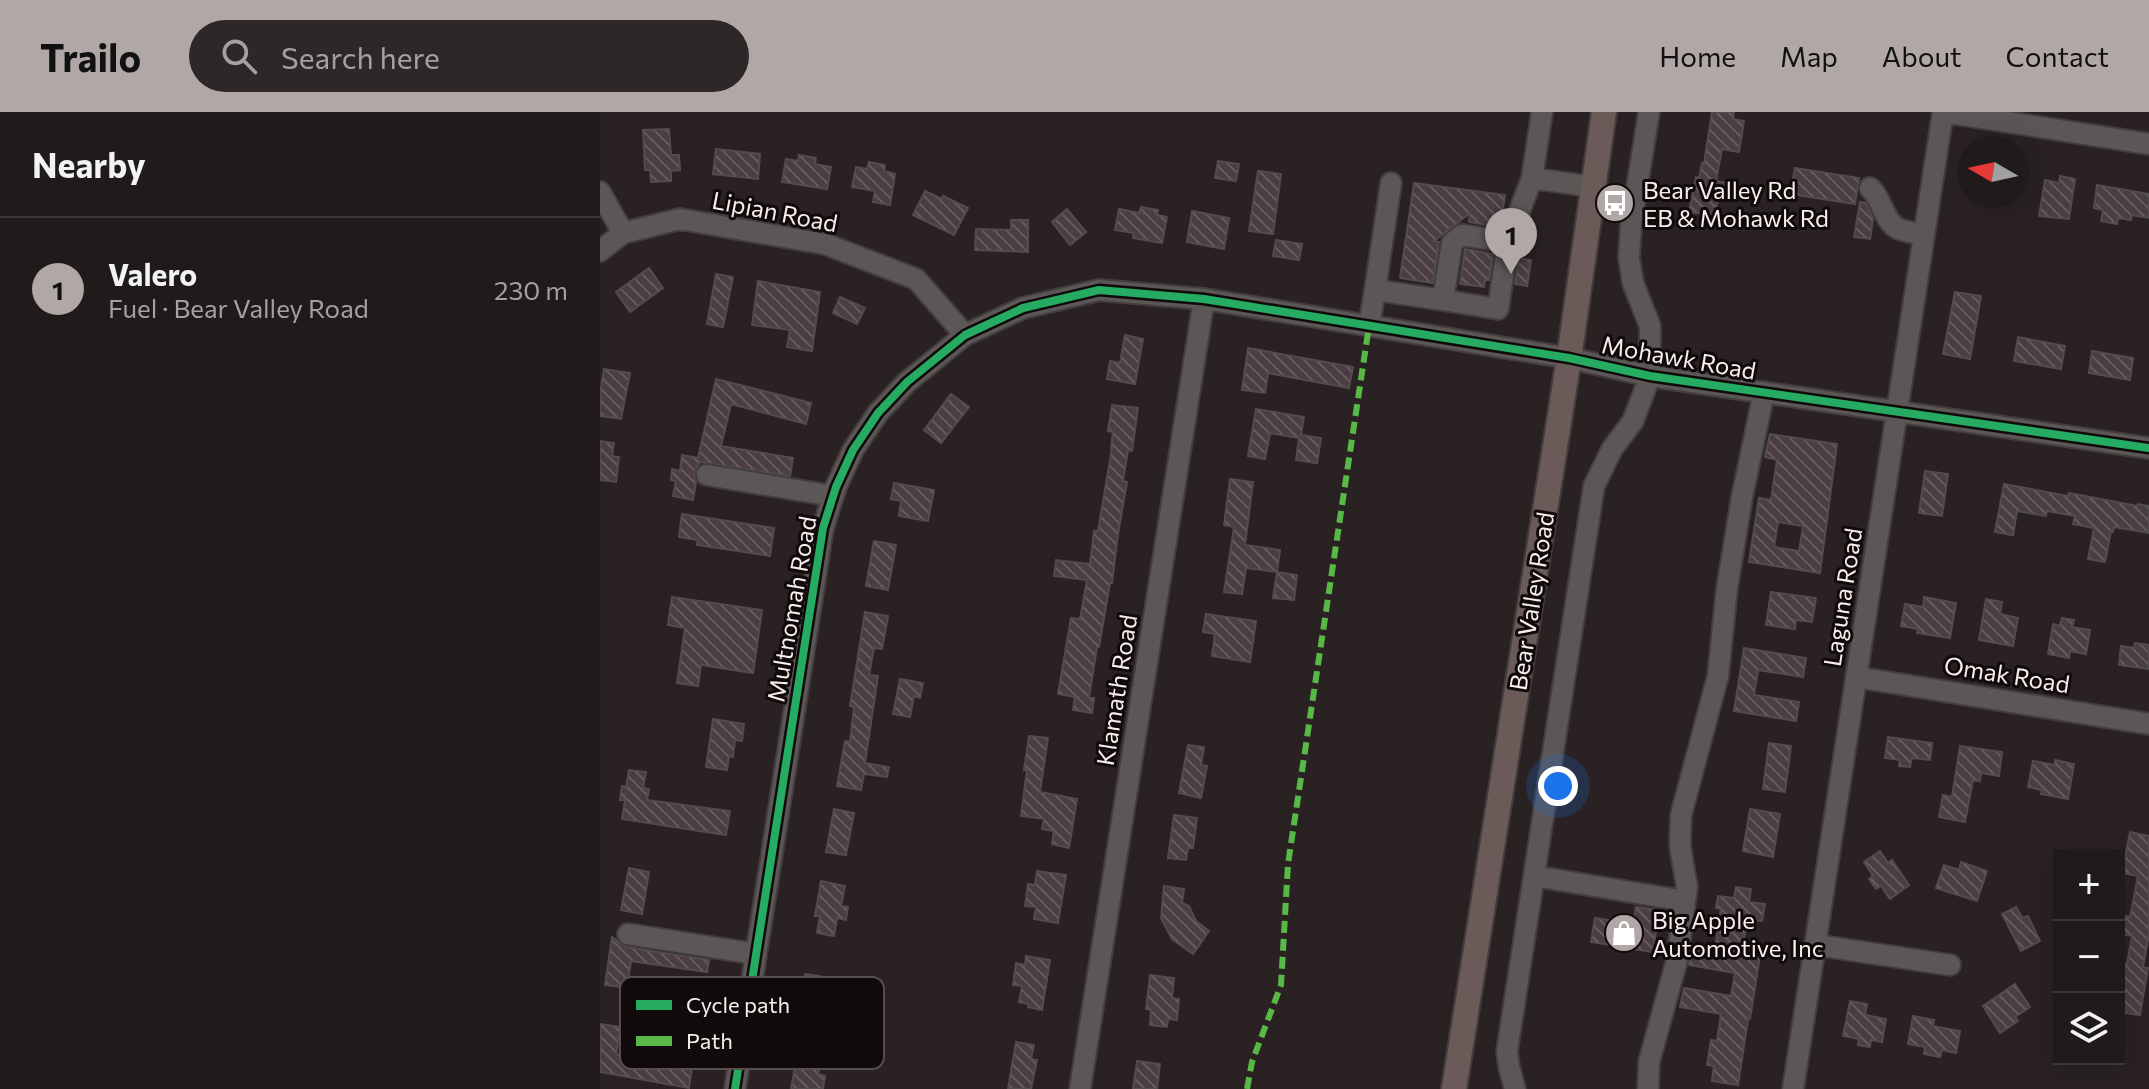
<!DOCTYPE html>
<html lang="en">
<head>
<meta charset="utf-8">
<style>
	body { margin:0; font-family:Commissioner,sans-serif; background:#2d2727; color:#f1f3f6 }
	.controls { position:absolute; right:24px; bottom:24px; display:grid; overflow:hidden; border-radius:0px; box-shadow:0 8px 32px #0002 }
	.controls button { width:72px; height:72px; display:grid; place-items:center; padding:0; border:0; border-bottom:2px solid #3d3839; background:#201a1a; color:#f1f3f6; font:40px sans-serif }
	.compass { position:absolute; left:1357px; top:24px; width:72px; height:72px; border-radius:50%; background:#201a1a; box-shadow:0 8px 32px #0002; rotate:279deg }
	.you { position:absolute; left:958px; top:674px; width:28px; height:28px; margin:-20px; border:6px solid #fff; border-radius:50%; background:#1a73e8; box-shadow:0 0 0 12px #1a73e833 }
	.badge { display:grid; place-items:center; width:52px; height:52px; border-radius:50%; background:#b1a7a7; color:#111; font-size:26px; font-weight:700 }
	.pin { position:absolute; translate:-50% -66px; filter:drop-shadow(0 2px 4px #0008) }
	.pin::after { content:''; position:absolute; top:42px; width:28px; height:24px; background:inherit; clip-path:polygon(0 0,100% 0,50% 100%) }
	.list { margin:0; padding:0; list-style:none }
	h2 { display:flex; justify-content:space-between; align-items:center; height:104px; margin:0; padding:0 32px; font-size:34px }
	h2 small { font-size:26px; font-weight:400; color:#a2a1a2 }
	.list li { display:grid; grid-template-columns:52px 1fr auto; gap:24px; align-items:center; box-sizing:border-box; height:144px; padding:0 32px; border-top:2px solid #3d3839 }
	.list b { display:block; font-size:30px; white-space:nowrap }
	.list p { margin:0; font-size:26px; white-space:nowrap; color:#a2a1a2 }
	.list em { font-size:26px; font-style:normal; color:#a2a1a2 }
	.icon { flex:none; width:44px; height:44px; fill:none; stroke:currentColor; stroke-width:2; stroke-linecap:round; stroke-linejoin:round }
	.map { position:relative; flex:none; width:1549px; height:977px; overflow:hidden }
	header { display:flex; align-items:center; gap:48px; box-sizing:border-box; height:112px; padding:0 40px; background:#b1a7a7; color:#111 }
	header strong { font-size:38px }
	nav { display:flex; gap:44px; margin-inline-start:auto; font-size:28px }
	.search { width:560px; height:72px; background:#2d2727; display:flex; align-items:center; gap:20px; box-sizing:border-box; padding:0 28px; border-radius:44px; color:#a2a1a2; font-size:30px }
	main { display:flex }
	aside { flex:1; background:#201a1a }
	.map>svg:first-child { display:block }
	.building { fill:url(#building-back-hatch); stroke:#534c4d; stroke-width:2; fill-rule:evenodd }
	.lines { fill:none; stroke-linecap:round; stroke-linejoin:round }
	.minor-casing { stroke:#443d3d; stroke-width:24 }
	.major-casing { stroke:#443d3d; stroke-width:28 }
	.minor { stroke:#5c5757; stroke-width:20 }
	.major { stroke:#6a5b58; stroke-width:24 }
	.quiet { stroke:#58b947; stroke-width:6; stroke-dasharray:12 6; stroke-linecap:butt }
	.cycleway-casing { stroke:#110a0b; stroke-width:13 }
	.cycleway { stroke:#26ab63; stroke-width:8 }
	.labels { text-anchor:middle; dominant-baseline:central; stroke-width:6; stroke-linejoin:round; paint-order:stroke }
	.poi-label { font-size:24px; fill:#f9eeee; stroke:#110a0b; text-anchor:start }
	.street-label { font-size:24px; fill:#f9eeee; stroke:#110a0b }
	.key { fill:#110a0b; stroke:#574e4f; stroke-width:2 }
	.key-label { font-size:22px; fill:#f9eeee }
</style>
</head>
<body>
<header>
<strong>Trailo</strong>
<div class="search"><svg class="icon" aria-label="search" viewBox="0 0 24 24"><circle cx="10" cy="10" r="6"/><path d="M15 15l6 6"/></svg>Search here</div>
<nav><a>Home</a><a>Map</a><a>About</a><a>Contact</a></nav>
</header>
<main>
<aside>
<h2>Nearby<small></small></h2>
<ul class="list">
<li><span class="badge">1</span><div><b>Valero</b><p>Fuel · Bear Valley Road</p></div><em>230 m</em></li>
</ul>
</aside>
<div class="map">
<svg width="1549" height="977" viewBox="0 0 1549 977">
	<defs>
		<pattern id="building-back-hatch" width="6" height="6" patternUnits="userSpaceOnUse" patternTransform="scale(2)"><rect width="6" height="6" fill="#4b3e42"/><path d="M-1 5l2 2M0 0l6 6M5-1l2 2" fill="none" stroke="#665a5e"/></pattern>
	</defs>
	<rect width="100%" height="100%" fill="#2a2222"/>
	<path class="building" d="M1112 0H1134L1133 7 1144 9 1139 40 1122 37 1116 69 1127 71 1124 89 1118 88 1115 104 1089 100 1096 65 1099 66 1102 51 1104 52Z
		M69 17 71 43H79L80 58 71 59V69L51 70 50 58H45L43 18Z
		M116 37 160 42 158 67 113 62Z
		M199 43 216 46 215 52 231 55 227 77 182 70 186 47 198 49Z
		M618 49 639 52 636 69 615 66Z
		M269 50 285 53 284 59 295 62 290 93 273 90 275 79 252 75 256 55 267 57Z
		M1195 56 1259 66 1255 92 1190 82Z
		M658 59 681 62 673 122 649 119Z
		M1460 64 1475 67 1469 107 1439 104 1445 68 1459 71Z
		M814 71 905 83 900 115 869 110 870 101 834 129 839 130 833 171 800 166Z
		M1497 73 1549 82V106L1532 103 1531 108 1518 106 1517 112 1501 109 1503 98 1494 96Z
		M325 79 342 87 343 84 368 96 354 123 313 103Z
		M1260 90 1266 91 1273 107 1270 127 1254 125Z
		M541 95 558 98 557 103 567 105 562 131 533 126 534 121 515 118 519 97 539 101Z
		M467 97 486 120 470 133 452 110Z
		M592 99 629 106 624 137 587 130Z
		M411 108H428V140L375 138 376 117 411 118Z
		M676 128 702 132 699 148 673 144Z
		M865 137 893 142 889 168H885L884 175 860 172Z
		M919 146 931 148 927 174 915 172Z
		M49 156 63 176 30 200 16 180Z
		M116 162 133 165 123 215 107 212Z
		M158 169 220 180 212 239 187 235 190 218 152 213Z
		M1355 180 1381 184 1370 247 1343 242Z
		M240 185 265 196 257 212 233 201Z
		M525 223 543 227 535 272 507 267 510 249 520 251Z
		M1418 225 1465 234 1461 257 1414 249Z
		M648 236 753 255 749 276 668 261 665 281 642 278Z
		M1492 239 1533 246 1530 268 1489 261Z
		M4 257 30 261 21 307 0 304V281Z
		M116 267 211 291 206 312 131 292 121 334 193 346 190 364 100 350 94 360 96 370 93 388 73 384 76 369 71 368 72 357 80 359 82 343 98 346Z
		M351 282 369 295 341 331 324 318Z
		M512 293 538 296 532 339 528 338 523 369 527 370 518 422 512 471H510L499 535H497L489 586H494L492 601 473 598 475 585 458 582 471 506 480 507 487 468 454 464 456 448 490 452 494 419H498L512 336H511L513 320 508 319Z
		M656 297 704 305 701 323 721 326 717 351 696 348 699 326 670 321 665 347 648 344Z
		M1170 322 1237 332 1220 461 1149 450 1159 386 1171 388 1177 348 1165 345ZM1178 410 1203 414 1199 439 1174 435Z
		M0 329 14 331 12 344 19 345 16 370 0 368Z
		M1325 359 1348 362 1342 404 1319 401Z
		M630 367 653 370 645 433 680 438 677 460 646 456 642 482 624 480 634 415 624 413Z
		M294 371 334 378 328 409 299 404 301 389 291 387Z
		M1404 372 1468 384 1469 381 1537 394 1538 392 1549 394V421L1514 415 1513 420 1511 419 1505 450 1488 447 1494 416 1473 412 1475 404 1447 399 1446 404 1417 399 1413 423 1395 420Z
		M82 402 174 416 170 444 97 433 98 428 79 425Z
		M274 429 296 433 288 478 266 474Z
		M677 460 697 463 694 488 673 486Z
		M1171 480 1216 486 1212 510 1196 508 1195 517 1166 513Z
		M72 485 162 498 153 561 101 553 98 574 77 571 85 516 68 513Z
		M1324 485 1356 491 1350 526 1317 521 1318 517 1301 514 1305 492 1323 495Z
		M1386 487 1402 490 1400 502 1418 506 1413 534 1379 528Z
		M265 500 288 504 282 537 274 536 269 563 278 564 265 651 289 655 287 665 264 662 261 678 237 674 245 629 250 630 254 595 250 594Z
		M606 502 656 509 650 550 612 544 615 522 603 520Z
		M1462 506 1474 508 1472 515 1490 518 1486 542 1470 539 1469 546 1448 542 1453 512 1460 514Z
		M1535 531 1549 533V557L1519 553 1521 534 1534 536Z
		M1144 536 1206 546 1203 565 1158 558 1154 583 1199 590 1196 609 1134 599Z
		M300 567 323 571 320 586 314 584 310 605 293 602Z
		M113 607 144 612 142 629 135 628 133 645 129 644 127 658 106 655Z
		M429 624 448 626 440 680 477 687 469 736 452 732 454 719 442 717 444 707 421 704 427 658H424Z
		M1288 625 1332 631 1330 648 1312 646 1310 655 1299 654 1300 648 1285 646Z
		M1169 631 1191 634 1185 680 1163 677Z
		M588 633 604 635 601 653 607 654 601 686 579 681Z
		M1360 634 1402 640 1399 664 1381 661 1380 669 1373 668 1365 710 1339 705 1343 683 1352 685Z
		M1455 648 1474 652 1468 687 1441 682 1442 678 1428 675 1433 649 1455 653Z
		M29 658 46 660 43 676 49 677 47 688 130 699 126 723 22 707 25 688H20L22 674 26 675Z
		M234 697 254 701 246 743 226 740Z
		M1150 697 1180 702 1173 745 1143 739Z
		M574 703 597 706 593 736H588L586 748 568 746Z
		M1530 720 1549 724V822L1543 855 1548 856 1540 903 1519 900V870L1522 851 1527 852 1532 824 1521 822 1524 804 1530 805 1538 764 1522 761Z
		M1280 739 1288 751 1292 748 1309 773 1290 787 1281 774 1276 777 1269 767 1273 764 1264 750Z
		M1361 750 1387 759 1377 789 1336 776 1344 753 1359 758Z
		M29 756 49 760 42 802 21 798Z
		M437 759 466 763 458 811 434 807 436 795 425 794 428 772 435 773Z
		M221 769 245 774 241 794 248 795 246 808 237 806 234 824 217 821 220 804H215Z
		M564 774 584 777 582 791 589 794 596 809 609 819 593 842 572 827 561 806Z
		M1136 775 1151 777 1149 790 1165 792 1162 809 1147 807 1142 841 1160 844 1150 907H1148L1138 973 1112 969 1114 954 1107 953 1111 928 1117 929 1121 902 1080 895 1084 876 1131 884 1135 861 1089 853 1092 832 1115 836 1121 797 1116 796 1118 784 1134 786Z
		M1036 795 1059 798 1053 840 991 830 995 806 1033 812Z
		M1416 795 1422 806 1428 804 1440 829 1421 839 1402 802Z
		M12 825 26 835 109 848 107 860 31 849 27 876 5 873Z
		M426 844 450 848 442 898 428 895V892L419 890 422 874 413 873 416 851 425 853Z
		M205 862 220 864 219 871 227 872 221 909 199 906Z
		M550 863 574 866 572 886 579 887 577 908 568 907 567 915 550 913 551 898 546 897Z
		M1415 872 1430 895 1415 905 1418 909 1400 921 1383 894Z
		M1250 889 1267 892 1265 903 1286 907 1282 930 1271 928 1270 935 1258 933 1259 927 1243 924Z
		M1313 904 1334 908 1333 914 1360 919 1356 941 1342 938 1340 945 1324 942 1325 935 1308 932Z
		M0 912 21 915 16 942 92 955 89 976 0 960Z
		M416 930 434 933 431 947 437 948 431 977H408Z
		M197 943 221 948 218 962 225 964 223 977H191Z
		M537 949 560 952 557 977H533Z"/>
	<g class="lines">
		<defs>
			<path id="minor" d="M942 0 932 66 993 75
				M1343 0 1549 32
				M1270 76C1283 87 1283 110 1299 117 1306 120 1316 121 1324 123
				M0 80 23 121
				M0 139 23 121 80 107 225 132 316 167 365 223
				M775 178 791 71
				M843 188 898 197 908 130
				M769 214 775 178 843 188 852 131 862 123 908 130 932 66
				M107 363 233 384
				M1256 565 1549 612
				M934 764 1085 789
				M28 822 156 842
				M1216 833 1350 853
				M135 977 223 416 236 375 253 338 278 301 307 270 365 223 423 196 499 178 604 187 969 246 1050 264 1549 336
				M480 977 604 187
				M915 977 909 955 907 939 994 374 1012 337 1033 309 1050 264V214L1033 171 1029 146 1031 112 1049 0
				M1048 977 1049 950 1077 848 1087 775 1080 734 1081 703 1118 564 1127 476 1142 385 1164 280
				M1193 977 1343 0"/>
			<path id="major" d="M854 977 969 246 1004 0"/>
		</defs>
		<use href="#minor" class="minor-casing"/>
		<use href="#major" class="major-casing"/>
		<use href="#minor" class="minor"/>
		<use href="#major" class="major"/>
		<path class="quiet" d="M647 977 652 950 681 873 688 752 769 214"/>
		<defs>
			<path id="cycleway" d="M135 977 223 416 236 375 253 338 278 301 307 270 365 223 423 196 499 178 604 187 969 246 1050 264 1549 336"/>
		</defs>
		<use href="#cycleway" class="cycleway-casing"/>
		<use href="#cycleway" class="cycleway"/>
	</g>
	<defs>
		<symbol id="bus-disc" viewBox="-11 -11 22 22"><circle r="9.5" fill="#b1a7a7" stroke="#110a0b"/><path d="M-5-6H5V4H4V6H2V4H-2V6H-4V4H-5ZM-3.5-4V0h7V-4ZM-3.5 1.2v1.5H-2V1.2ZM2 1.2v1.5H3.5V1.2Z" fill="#fff"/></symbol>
		<symbol id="shop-disc" viewBox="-11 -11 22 22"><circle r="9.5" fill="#b1a7a7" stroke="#110a0b"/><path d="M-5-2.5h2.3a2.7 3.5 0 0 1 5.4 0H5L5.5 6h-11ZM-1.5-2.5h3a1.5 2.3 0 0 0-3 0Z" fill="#fff"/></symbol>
	</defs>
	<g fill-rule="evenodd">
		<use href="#bus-disc" x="993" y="69" width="44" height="44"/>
		<use href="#shop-disc" x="1002" y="799" width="44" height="44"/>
	</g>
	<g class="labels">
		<g class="poi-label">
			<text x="1043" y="77">Bear Valley Rd<tspan x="1043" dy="28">EB &amp; Mohawk Rd</tspan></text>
			<text x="1052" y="807">Big Apple<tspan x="1052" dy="28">Automotive, Inc</tspan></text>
		</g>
		<g class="street-label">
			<text transform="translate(175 99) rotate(11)">Lipian Road</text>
			<text transform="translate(1079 245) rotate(10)">Mohawk Road</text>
			<text transform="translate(1242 485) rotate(-81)">Laguna Road</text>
			<text transform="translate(931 489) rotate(-81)">Bear Valley Road</text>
			<text transform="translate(191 497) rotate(-80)">Multnomah Road</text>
			<text transform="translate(1407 562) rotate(9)">Omak Road</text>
			<text transform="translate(516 578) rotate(-81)">Klamath Road</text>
		</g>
	</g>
	<rect x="20" y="865" width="264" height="92" rx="12" class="key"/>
	<rect x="36" y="888" width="36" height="10" fill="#26ab63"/>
	<rect x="36" y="924" width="36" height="10" fill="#58b947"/>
	<g class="key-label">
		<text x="86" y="901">Cycle path</text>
		<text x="86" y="937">Path</text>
	</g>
</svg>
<div class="controls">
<button>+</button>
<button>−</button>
<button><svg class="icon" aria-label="layers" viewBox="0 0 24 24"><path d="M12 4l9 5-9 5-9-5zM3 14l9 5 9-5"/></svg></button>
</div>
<svg class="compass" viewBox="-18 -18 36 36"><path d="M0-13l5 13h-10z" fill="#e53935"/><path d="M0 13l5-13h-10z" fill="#a2a1a2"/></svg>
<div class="you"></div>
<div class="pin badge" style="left:911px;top:162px">1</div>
</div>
</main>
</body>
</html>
